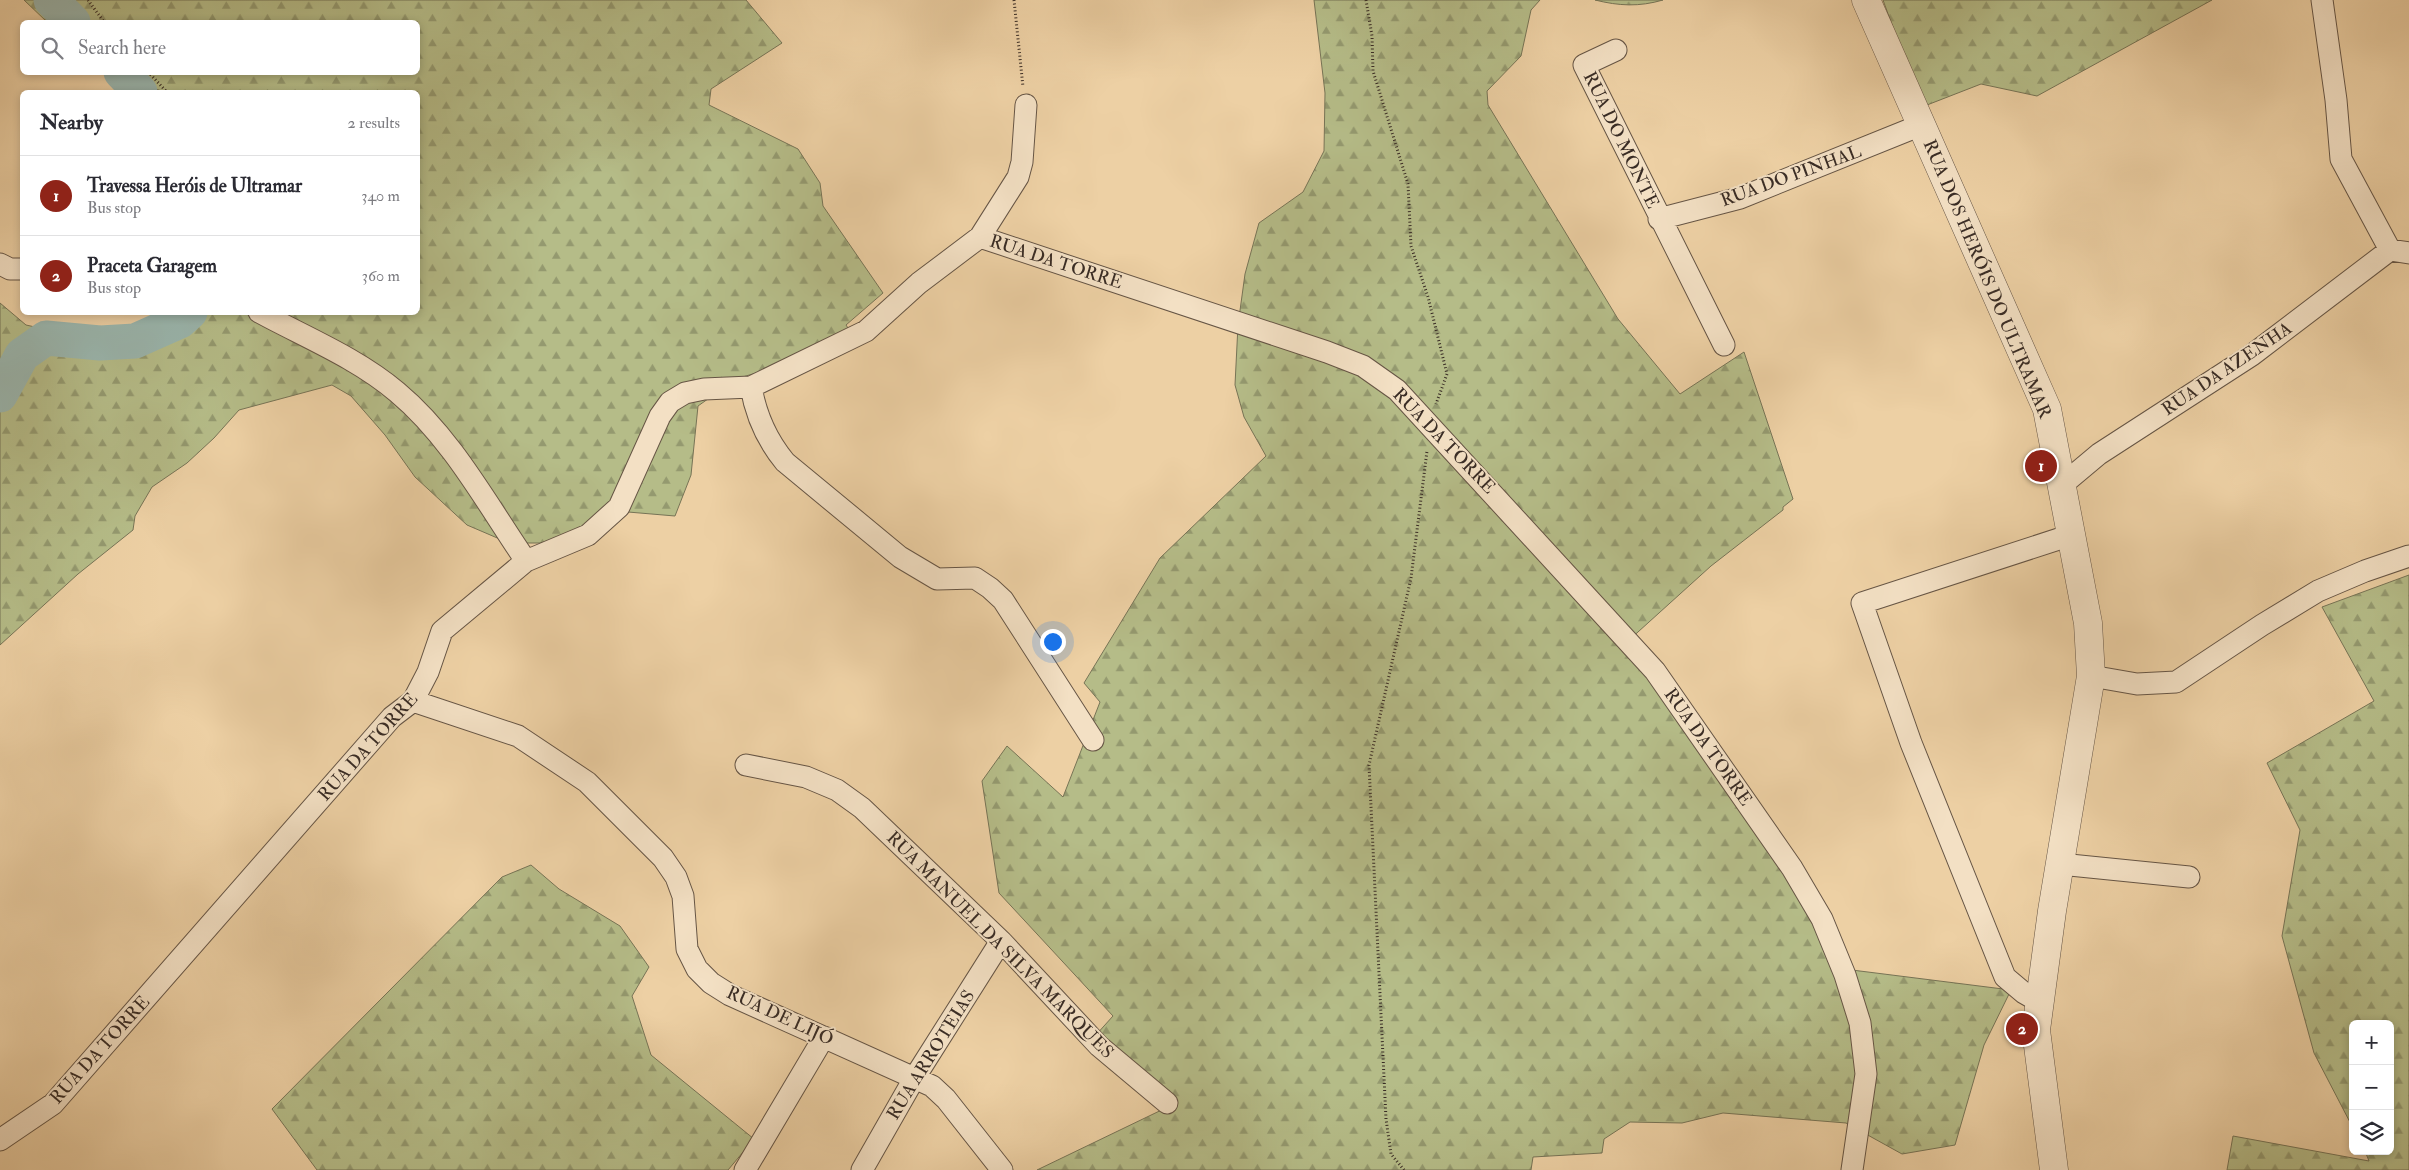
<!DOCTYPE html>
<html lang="en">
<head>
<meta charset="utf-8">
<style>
	body { margin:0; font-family:"IM FELL Double Pica",serif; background:#f7f7f7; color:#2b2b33 }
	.controls { position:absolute; right:15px; bottom:15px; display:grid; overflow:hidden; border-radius:8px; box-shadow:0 2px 8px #0003 }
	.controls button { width:45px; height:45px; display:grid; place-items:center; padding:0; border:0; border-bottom:1px solid #e1e1e2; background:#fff; color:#2b2b33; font:25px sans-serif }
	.you { position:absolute; left:1052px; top:641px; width:18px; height:18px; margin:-12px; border:4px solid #fff; border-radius:50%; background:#1a73e8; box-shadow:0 0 0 8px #1a73e833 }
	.badge { display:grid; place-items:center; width:32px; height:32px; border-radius:50%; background:#8f2418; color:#fff; font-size:16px; font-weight:700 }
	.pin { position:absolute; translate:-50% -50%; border:2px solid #fff; box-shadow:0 1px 5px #0006 }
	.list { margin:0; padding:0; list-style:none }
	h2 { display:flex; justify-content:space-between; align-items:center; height:65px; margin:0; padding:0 20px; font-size:21px }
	h2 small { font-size:16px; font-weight:400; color:#7c7c81 }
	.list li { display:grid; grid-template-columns:32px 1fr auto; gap:15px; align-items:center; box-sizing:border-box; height:80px; padding:0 20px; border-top:1px solid #e1e1e2 }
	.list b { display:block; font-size:19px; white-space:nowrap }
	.list p { margin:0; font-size:16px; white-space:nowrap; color:#7c7c81 }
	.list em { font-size:16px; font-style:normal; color:#7c7c81 }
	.icon { flex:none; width:28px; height:28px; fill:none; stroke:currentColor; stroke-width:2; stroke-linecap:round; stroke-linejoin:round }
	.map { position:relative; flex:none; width:2409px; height:1170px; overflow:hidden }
	.search { position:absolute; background:#fff; box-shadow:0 2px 8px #0003; left:20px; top:20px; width:400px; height:55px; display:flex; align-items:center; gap:12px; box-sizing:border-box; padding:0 18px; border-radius:8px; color:#7c7c81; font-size:19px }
	.panel { position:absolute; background:#fff; box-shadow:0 2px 8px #0003; left:20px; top:90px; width:400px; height:225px; border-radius:8px }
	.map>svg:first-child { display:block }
	.forest { fill:url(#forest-firs); stroke:#777456 }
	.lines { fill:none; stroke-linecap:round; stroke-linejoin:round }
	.river { stroke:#9ab6ae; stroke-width:35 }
	.minor-casing { stroke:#665545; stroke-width:23 }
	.tertiary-casing { stroke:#665545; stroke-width:29 }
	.path { stroke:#392c25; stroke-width:3; stroke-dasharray:1 2.5; stroke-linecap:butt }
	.minor { stroke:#f3e0c4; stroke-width:21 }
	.tertiary { stroke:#f3e0c4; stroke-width:28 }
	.labels { text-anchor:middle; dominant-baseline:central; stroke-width:4; stroke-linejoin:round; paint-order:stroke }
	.street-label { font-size:18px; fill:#392c25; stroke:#f3e0c4 }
</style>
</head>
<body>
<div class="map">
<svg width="2409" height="1170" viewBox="0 0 2409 1170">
	<defs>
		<pattern id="forest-firs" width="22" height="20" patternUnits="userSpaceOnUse" patternTransform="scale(1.25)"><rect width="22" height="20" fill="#b5bc88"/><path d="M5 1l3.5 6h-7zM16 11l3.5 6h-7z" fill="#94996f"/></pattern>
	</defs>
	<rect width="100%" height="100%" fill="#edd0a4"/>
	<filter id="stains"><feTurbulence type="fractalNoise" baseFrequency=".004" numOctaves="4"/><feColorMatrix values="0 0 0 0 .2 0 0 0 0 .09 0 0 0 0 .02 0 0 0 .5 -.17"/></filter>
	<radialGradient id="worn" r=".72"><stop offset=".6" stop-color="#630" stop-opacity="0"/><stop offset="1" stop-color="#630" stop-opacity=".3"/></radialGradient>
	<path class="forest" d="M24 0H746L782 43 711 89 709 105 798 149 820 183 823 206 883 293 846 325 850 331 789 363 736 379 698 406 691 475 675 516 628 512 551 543H509L467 525 415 477 385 435 351 396 332 385 239 410 214 438 187 463 152 487 135 516 133 530 78 574 0 645V303L26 325 67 334 111 338 163 329 189 313H240L271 320 283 313 418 312V92H164L114 73 418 72V22H47Z
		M1314 0H1540L1531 10 1521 56 1487 91 1488 105 1618 319 1680 394 1744 352 1793 499 1783 507V510L1711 566 1628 641 1748 803 1836 968 2011 990 1984 1045 1955 1145 1902 1154 1846 1123 1723 1113 1682 1123 1630 1122 1604 1139 1602 1153 1533 1157 1531 1170H1037L1174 1104 1095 1036 1113 1016 999 893 982 781 1007 746 1063 797 1100 702 1084 683 1160 558 1266 456 1244 417 1235 385 1238 325 1245 274 1259 223 1303 192 1324 151 1325 93Z
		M1595 0H1663C1639 7 1619 6 1595 0Z
		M1883 0H2212L2037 96 1981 84 1927 105 1895 33Z
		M2409 575V1170H2227L2233 1136 2369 1161 2365 1151H2390V1024H2353V1128L2314 1053 2282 936 2300 830 2267 763 2374 701 2322 607Z
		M531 865 559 889 620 926 649 967 632 996 651 1055 754 1139 728 1170H317L272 1109 502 877Z"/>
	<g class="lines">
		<path class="river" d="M51 0 73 22
			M121 72 140 92
			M0 395 22 355 46 338 100 343 135 341 180 321 190 312"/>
		<defs>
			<path id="minor" d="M2322 0 2336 100 2341 159 2390 250
				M1616 50 1584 65 1724 345
				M1659 219 1740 198 1921 125
				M980 237 1018 177 1022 162 1026 105
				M0 264 10 269H22
				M259 312C305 337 357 358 397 392 451 437 487 504 526 561
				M751 387C756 416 766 439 785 462L900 557 937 579 975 578 990 588 1003 600 1093 740
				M2062 485 2099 454 2252 355 2390 250 2409 253
				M2091 676 2137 684 2176 682 2262 625 2318 591 2365 571 2409 556
				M413 701 518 736 587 782 663 858 676 877 683 896 687 949 697 969 711 983 730 995 932 1086 946 1099 1002 1170
				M746 765 806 777 837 790 862 808 1001 941 1099 1046 1167 1103
				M2060 864 2189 877
				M2038 1001 2024 993 2005 977 1911 743 1862 603 2071 535
				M0 1140 53 1104 392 717 413 701 428 672 442 631 526 561 588 535 619 507 660 416 670 402 685 393 704 389 751 387 866 331 919 283 980 237 1327 352 1363 366 1397 390 1655 671 1792 868 1822 919 1845 975 1860 1023 1866 1074 1852 1170
				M745 1170 824 1037
				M862 1170 915 1077 1001 941"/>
			<path id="tertiary" d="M1866 0 2047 409 2088 623 2091 676 2052 911 2036 1030 2054 1170"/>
		</defs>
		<use href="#minor" class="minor-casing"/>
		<use href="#tertiary" class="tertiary-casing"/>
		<path class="path" d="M88 0 104 22
			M1014 0 1023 87
			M1366 0 1372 36 1373 71 1408 184 1411 246 1428 297 1447 374 1436 404
			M148 72 167 92
			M1404 1170 1391 1154 1386 1119 1369 765 1411 578 1427 451"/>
		<use href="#minor" class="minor"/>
		<use href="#tertiary" class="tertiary"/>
	</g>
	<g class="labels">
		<g class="street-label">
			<text transform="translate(1621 140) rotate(64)">RUA DO MONTE</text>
			<text transform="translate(1791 176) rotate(-20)">RUA DO PINHAL</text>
			<text transform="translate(1056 262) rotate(18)">RUA DA TORRE</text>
			<text transform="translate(1987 279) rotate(67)">RUA DOS HERÓIS DO ULTRAMAR</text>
			<text transform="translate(2227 369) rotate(-34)">RUA DA AZENHA</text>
			<text transform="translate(1444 441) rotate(46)">RUA DA TORRE</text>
			<text transform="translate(368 747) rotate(-48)">RUA DA TORRE</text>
			<text transform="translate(1708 747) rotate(55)">RUA DA TORRE</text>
			<text transform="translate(1000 945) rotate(45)">RUA MANUEL DA SILVA MARQUES</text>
			<text transform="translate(780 1016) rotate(25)">RUA DE LIJÓ</text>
			<text transform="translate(100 1050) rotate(-48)">RUA DA TORRE</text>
			<text transform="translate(931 1055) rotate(-58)">RUA ARROTEIAS</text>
		</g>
	</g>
	<rect width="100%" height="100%" filter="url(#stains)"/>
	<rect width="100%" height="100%" fill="url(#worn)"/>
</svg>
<div class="controls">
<button>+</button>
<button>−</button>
<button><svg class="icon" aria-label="layers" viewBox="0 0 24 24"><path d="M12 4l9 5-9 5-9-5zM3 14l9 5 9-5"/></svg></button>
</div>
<div class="you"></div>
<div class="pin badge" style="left:2041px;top:466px">1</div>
<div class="pin badge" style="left:2022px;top:1029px">2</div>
<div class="search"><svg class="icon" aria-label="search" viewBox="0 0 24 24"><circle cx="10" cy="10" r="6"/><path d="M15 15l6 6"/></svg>Search here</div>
<section class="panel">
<h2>Nearby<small>2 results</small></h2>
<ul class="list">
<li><span class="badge">1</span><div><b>Travessa Heróis de Ultramar</b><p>Bus stop</p></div><em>340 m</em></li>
<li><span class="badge">2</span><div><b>Praceta Garagem</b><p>Bus stop</p></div><em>360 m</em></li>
</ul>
</section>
</div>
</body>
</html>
